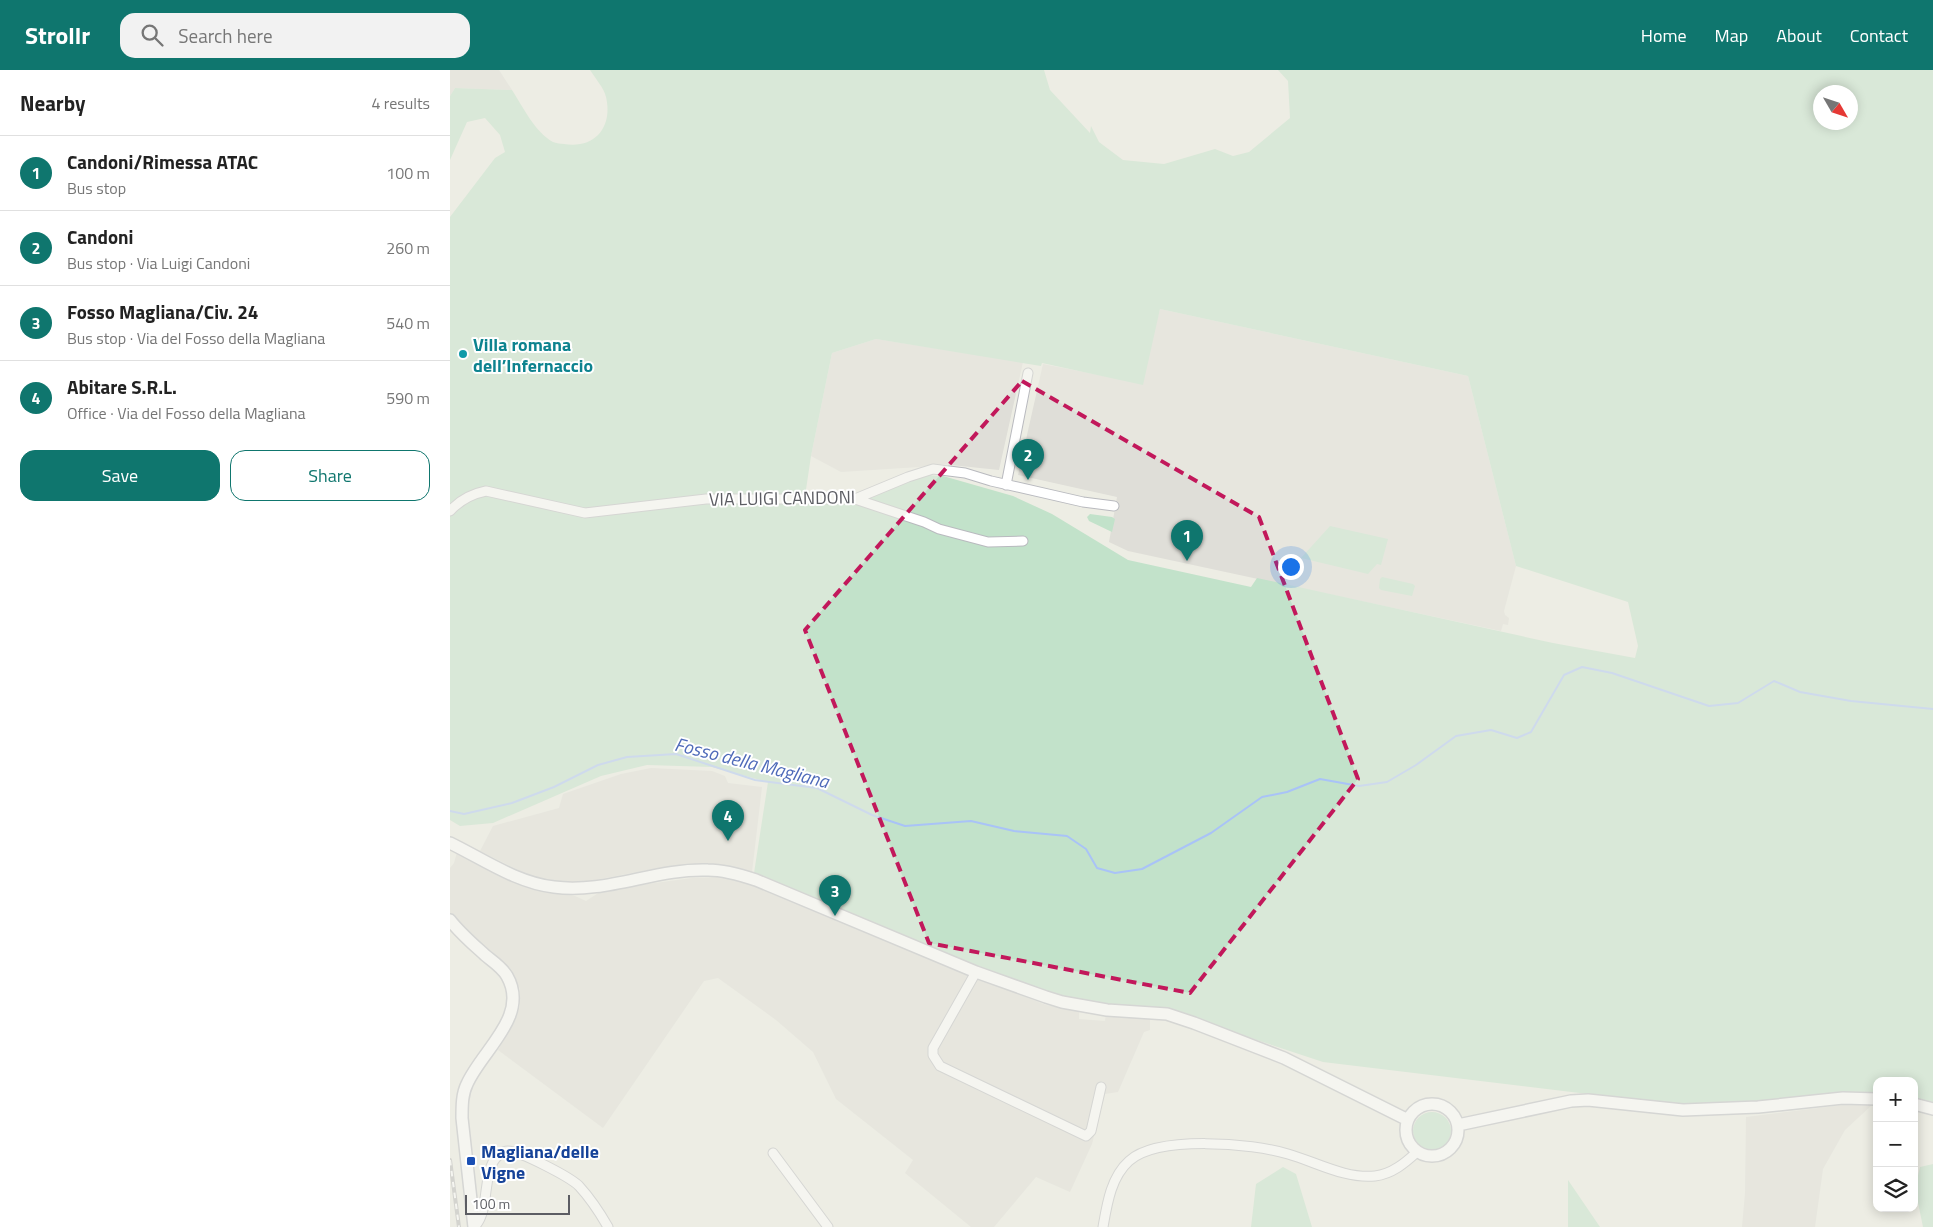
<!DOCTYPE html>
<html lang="en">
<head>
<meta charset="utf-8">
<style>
	body { margin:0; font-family:"Titillium Web",sans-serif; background:#f2f2f2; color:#222 }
	.controls { position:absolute; right:15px; bottom:15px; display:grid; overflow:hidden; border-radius:10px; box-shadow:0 2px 12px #0003 }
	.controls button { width:45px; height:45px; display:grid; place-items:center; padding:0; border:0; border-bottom:1px solid #e0e0e0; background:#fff; color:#222; font:25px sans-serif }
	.compass { position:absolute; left:1363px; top:15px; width:45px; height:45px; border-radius:50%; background:#fff; box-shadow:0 2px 12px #0003; rotate:129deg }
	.scale { position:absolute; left:15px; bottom:12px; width:105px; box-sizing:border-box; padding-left:5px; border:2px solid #5c5d63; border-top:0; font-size:14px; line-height:18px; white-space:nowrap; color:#5c5d63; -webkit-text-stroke:4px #fff; paint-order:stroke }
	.you { position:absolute; left:840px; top:496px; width:18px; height:18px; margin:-12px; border:4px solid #fff; border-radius:50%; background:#1a73e8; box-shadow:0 0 0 8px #1a73e833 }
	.badge { display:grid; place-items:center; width:32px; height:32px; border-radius:50%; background:#0f766e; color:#fff; font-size:16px; font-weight:700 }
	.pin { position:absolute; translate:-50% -41px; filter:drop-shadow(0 1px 2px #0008) }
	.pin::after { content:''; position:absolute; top:26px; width:18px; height:15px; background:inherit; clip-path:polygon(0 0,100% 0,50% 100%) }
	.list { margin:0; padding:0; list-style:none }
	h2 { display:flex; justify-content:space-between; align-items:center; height:65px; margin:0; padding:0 20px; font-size:21px }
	h2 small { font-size:16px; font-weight:400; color:#767676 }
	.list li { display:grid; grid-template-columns:32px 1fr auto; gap:15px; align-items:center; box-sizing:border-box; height:75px; padding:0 20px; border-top:1px solid #e0e0e0 }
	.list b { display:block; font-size:19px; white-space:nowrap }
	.list p { margin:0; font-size:16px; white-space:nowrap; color:#767676 }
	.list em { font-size:16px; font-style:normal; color:#767676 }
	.actions { display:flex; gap:10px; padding:15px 20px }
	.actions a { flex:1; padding:11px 0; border:1px solid #0f766e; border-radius:15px; text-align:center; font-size:18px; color:#0f766e }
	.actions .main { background:#0f766e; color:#fff }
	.icon { flex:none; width:28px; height:28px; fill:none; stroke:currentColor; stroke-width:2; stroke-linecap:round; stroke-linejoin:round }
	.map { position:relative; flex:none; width:1483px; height:1157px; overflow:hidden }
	header { display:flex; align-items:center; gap:30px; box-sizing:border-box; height:70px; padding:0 25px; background:#0f766e; color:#fff }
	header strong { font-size:24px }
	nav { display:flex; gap:28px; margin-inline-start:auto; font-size:18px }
	.search { width:350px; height:45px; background:#f2f2f2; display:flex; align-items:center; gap:12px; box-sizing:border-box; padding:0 18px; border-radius:15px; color:#767676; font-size:19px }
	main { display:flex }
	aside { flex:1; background:#fff }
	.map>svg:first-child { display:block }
	.industrial { fill:#dfded8 }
	.green { fill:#c2e2ca; fill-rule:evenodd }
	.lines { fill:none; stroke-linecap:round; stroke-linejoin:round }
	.stream { stroke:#a9c3f7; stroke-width:2 }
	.street-casing { stroke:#b9babf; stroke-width:11 }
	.secondary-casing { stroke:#b9bac0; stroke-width:14 }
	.street { stroke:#fff; stroke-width:9 }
	.secondary { stroke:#fff; stroke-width:11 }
	.rail-casing { stroke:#b6b6b7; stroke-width:4 }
	.rail { stroke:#fff; stroke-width:2; stroke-dasharray:5.5; stroke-linecap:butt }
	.marked { fill:none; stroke:#c2185b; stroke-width:4; stroke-dasharray:10 6; stroke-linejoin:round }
	.culture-dot { fill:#0f9aa8; stroke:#fff; stroke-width:2 }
	.transit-dot { fill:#1a4fb4; stroke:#fff; stroke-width:2 }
	.labels { text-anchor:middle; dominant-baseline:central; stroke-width:4; stroke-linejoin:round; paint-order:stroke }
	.culture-label { font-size:18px; font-weight:bold; fill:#0d838f; stroke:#fff; text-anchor:start }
	.street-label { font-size:18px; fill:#5c5d63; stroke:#fff }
	.transit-label { font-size:18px; font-weight:bold; fill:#164399; stroke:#fff; text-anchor:start }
	.water-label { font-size:19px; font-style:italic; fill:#4e6ab9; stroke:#fff }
</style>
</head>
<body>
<header>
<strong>Strollr</strong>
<div class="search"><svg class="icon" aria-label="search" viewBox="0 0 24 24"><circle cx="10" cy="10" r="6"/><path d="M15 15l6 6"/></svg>Search here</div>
<nav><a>Home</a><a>Map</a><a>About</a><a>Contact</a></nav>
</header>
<main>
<aside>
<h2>Nearby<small>4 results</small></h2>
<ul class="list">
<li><span class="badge">1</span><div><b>Candoni/Rimessa ATAC</b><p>Bus stop</p></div><em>100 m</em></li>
<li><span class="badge">2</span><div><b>Candoni</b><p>Bus stop · Via Luigi Candoni</p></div><em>260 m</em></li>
<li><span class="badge">3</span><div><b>Fosso Magliana/Civ. 24</b><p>Bus stop · Via del Fosso della Magliana</p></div><em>540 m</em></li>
<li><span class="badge">4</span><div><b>Abitare S.R.L.</b><p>Office · Via del Fosso della Magliana</p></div><em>590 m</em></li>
</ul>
<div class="actions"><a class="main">Save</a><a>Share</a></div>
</aside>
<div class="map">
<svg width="1483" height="1157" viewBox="0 0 1483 1157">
	<rect width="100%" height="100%" fill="#edede4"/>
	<path class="industrial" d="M0 0H49L62 20 5 18 0 26Z
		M710 239 1018 306 1066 496 1054 541 1055 545 1059 548 1058 555 1053 554 1051 561 678 481 659 472 667 427 568 405 593 294 690 313Z
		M426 269 573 292 549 400 492 394 469 397 391 402 361 386 382 283Z
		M201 698 262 701 275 706 278 713 312 717 302 802 273 796 245 794 203 799 134 812 94 811 78 805 30 781 43 756 109 738 113 724 171 704Z
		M7 782 79 818 125 826 136 831 153 820 242 808 269 807 301 813 537 912 596 935 629 941V949L655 951 656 944 700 948V960L694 962 668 1022 655 1024 642 1074 620 1122 586 1107 544 1157H521L455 1103 463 1090 386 1029 363 982 326 950 268 908 254 911 153 1058 48 980 65 951 70 936V919L61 899 28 872 0 844V798L4 793Z
		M1393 1035H1422L1395 1060 1373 1099 1365 1157H1292L1295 1123 1296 1047Z"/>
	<path class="green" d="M140 0H594L600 20 640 63 641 56 649 72 673 90 714 94 765 79 783 86 799 82 840 48 838 11 828 0H1483V1036L1464 1032V1011H1427V1025L1237 1036 873 992 731 945 622 932 591 922 304 803 318 712 262 697 197 695 151 706 43 753 10 756 0 750V147L45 88 55 82 50 65 35 48 17 52 0 90V26L5 18 62 20C73 37 85 62 103 72 106 73 111 74 114 74 145 79 163 57 156 27 154 18 145 8 140 0ZM1370 22H1400V52H1370ZM710 239 1018 306 1066 496 1178 532 1188 576 1185 588 1103 573 807 508 801 517 678 490 602 444 563 426 493 406 476 405 387 433H354L361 386 382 283 426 269 591 296 592 293 693 315Z
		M640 444 662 447 665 449 662 462 639 451 637 447Z
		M880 456 938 469 931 495 927 494 918 504 851 488Z
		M932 507 963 514 965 516 962 526 931 520 929 518 930 509Z
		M963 1061a19 19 0 1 1 38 0a19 19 0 1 1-38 0Z
		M1483 1094V1157H1473L1465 1118 1470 1097Z
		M833 1097 846 1104 862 1157H801L806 1114Z
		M1118 1110 1150 1157H1151H1118Z"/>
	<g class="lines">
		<path class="stream" d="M0 741 14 744 62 733 104 717 148 695 177 687 226 684 305 710 367 718 422 745 455 756 521 751 564 761 617 766 636 779 647 798 665 803 692 799 761 763 812 727 837 722 870 709 909 716 937 712 966 695 1006 666 1041 660 1067 668 1081 662 1114 605 1132 597 1162 603 1259 636 1288 633 1324 611 1350 622 1401 631 1483 639"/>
		<defs>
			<path id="street" d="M556 415 578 303
				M405 429 474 452 489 459 538 472 573 471
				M0 441C10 430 21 424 36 421L135 443 256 429H405L458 407 483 399 515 403 541 411 633 432 664 436
				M526 902 483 978V985L490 996 636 1066 641 1061 651 1017
				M323 1083 378 1157
				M24 1157C39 1143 33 1110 43 1092 46 1087 52 1081 58 1081 70 1081 120 1107 129 1116 140 1128 150 1143 158 1157
				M653 1157C657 1134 661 1107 679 1091 708 1065 802 1073 838 1084 866 1092 895 1109 925 1106 942 1104 955 1093 967 1082"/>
			<path id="secondary" d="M0 773C33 789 67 813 104 817 156 824 206 798 258 800 274 800 291 805 306 810L526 902 596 927 612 932 657 940 717 944 744 953 834 988 958 1050
				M0 850C10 863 23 874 35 885 42 891 52 897 57 906 80 946 32 980 17 1014 12 1024 12 1036 12 1048L24 1157
				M956 1060a26 26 0 1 1 52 0a26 26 0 1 1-52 0Z
				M1464 1034 1483 1039
				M1008 1055 1121 1031 1138 1030 1233 1040 1308 1037 1393 1028 1427 1029"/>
		</defs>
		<use href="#street" class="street-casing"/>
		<use href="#secondary" class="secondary-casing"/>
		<use href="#street" class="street"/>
		<use href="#secondary" class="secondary"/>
		<defs>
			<path id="rail" d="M0 1090 9 1157"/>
		</defs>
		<use href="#rail" class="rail-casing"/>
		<use href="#rail" class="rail"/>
	</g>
	<path d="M0 0H1483V1157H0ZM572 311 809 447 908 709 740 923 479 873 355 560Z" fill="#edede4" fill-opacity=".55" fill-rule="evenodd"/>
	<path class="marked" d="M572 311 809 447 908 709 740 923 479 873 355 560Z"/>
	<circle class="culture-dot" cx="13" cy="284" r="5"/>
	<rect class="transit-dot" x="16" y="1086" width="10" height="10" rx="2.5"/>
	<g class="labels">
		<g class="culture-label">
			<text x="23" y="274">Villa romana<tspan x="23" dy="21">dell’Infernaccio</tspan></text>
		</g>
		<g class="street-label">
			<text transform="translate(332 428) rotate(-1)">VIA LUIGI CANDONI</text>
		</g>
		<g class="transit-label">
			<text x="31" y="1081">Magliana/delle<tspan x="31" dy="21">Vigne</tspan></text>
		</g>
		<g class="water-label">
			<text transform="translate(302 692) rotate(14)">Fosso della Magliana</text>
		</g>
	</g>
</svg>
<div class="controls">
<button>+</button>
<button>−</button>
<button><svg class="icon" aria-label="layers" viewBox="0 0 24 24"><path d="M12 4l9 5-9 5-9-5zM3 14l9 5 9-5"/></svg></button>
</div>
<svg class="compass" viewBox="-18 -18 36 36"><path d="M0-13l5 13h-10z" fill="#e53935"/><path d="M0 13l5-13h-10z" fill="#767676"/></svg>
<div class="scale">100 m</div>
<div class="you"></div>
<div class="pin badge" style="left:737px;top:491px">1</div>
<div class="pin badge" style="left:578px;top:410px">2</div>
<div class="pin badge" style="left:385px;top:846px">3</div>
<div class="pin badge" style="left:278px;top:771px">4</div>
</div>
</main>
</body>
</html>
